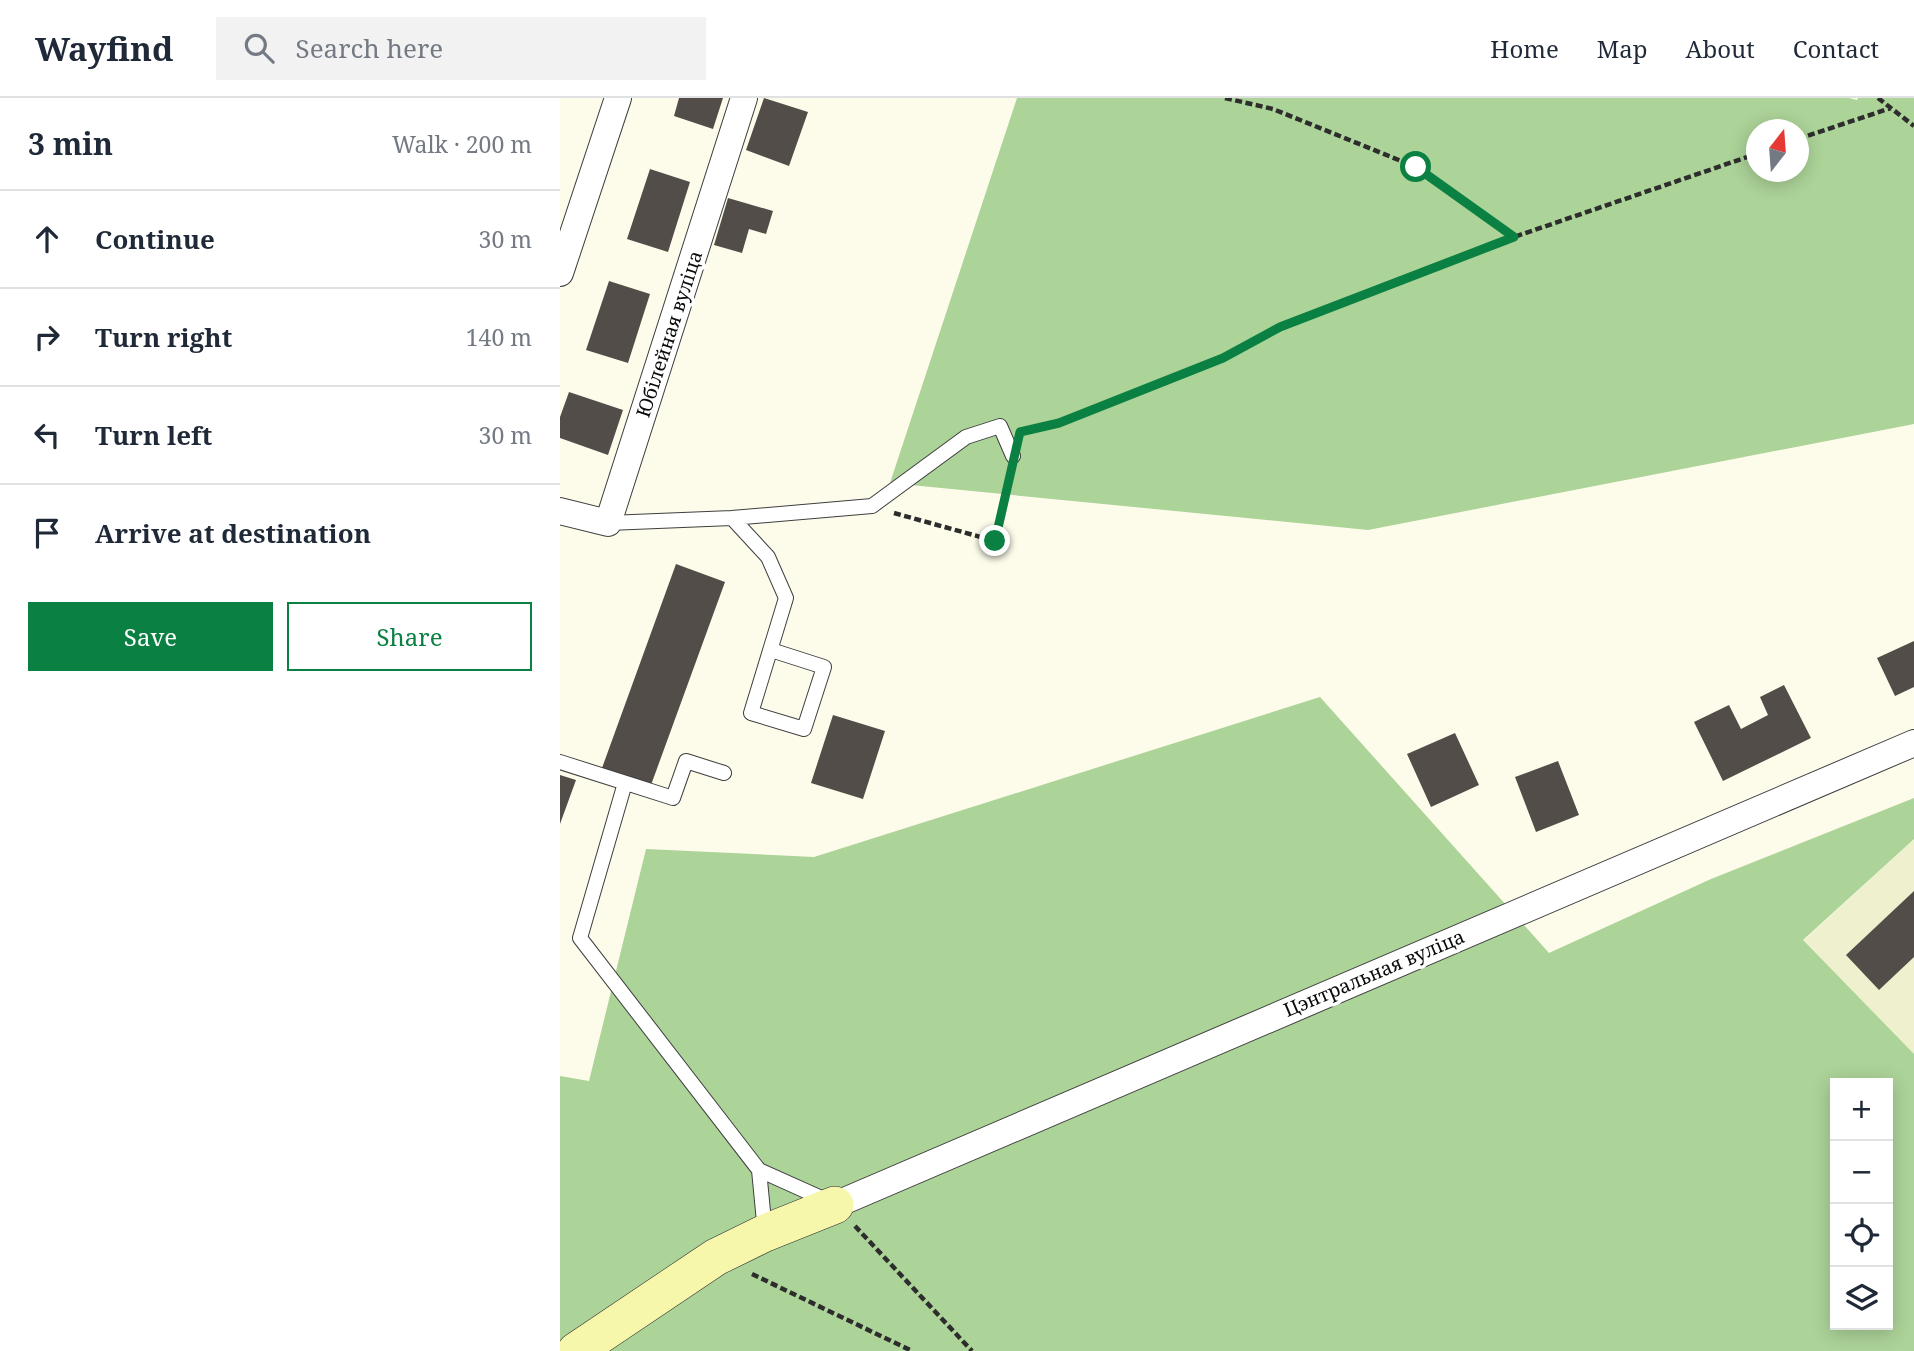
<!DOCTYPE html>
<html lang="en">
<head>
<meta charset="utf-8">
<style>
	body { margin:0; font-family:"Noto Serif",serif; background:#f2f2f3; color:#1f2937 }
	.controls { position:absolute; right:21px; bottom:21px; display:grid; overflow:hidden; border-radius:0px; box-shadow:0 4px 18px #0003 }
	.controls button { width:63px; height:63px; display:grid; place-items:center; padding:0; border:0; border-bottom:2px solid #e0e1e3; background:#fff; color:#1f2937; font:35px sans-serif }
	.compass { position:absolute; left:1186px; top:21px; width:63px; height:63px; border-radius:50%; background:#fff; box-shadow:0 4px 18px #0003; rotate:17deg }
	.stop { position:absolute; width:21px; height:21px; margin:-16px; border:5px solid #0b8043; border-radius:50%; background:#fff }
	.stop.end { background:#0b8043; border-color:#fff; box-shadow:0 2px 7px #0008 }
	.list { margin:0; padding:0; list-style:none }
	h2 { display:flex; justify-content:space-between; align-items:center; height:91px; margin:0; padding:0 28px; font-size:30px }
	h2 small { font-size:23px; font-weight:400; color:#747a83 }
	.list li { display:grid; grid-template-columns:46px 1fr auto; gap:21px; align-items:center; box-sizing:border-box; height:98px; padding:0 28px; border-top:2px solid #e0e1e3 }
	.list b { display:block; font-size:26px; white-space:nowrap }
	.list em { font-size:23px; font-style:normal; color:#747a83 }
	.actions { display:flex; gap:14px; padding:21px 28px }
	.actions a { flex:1; padding:16px 0; border:2px solid #0b8043; border-radius:0px; text-align:center; font-size:24px; color:#0b8043 }
	.actions .main { background:#0b8043; color:#fff }
	.icon { flex:none; width:38px; height:38px; fill:none; stroke:currentColor; stroke-width:2; stroke-linecap:round; stroke-linejoin:round }
	.map { position:relative; flex:none; width:1354px; height:1253px; overflow:hidden }
	header { display:flex; align-items:center; gap:42px; box-sizing:border-box; height:98px; padding:0 35px; background:#fff; border-bottom:2px solid #e0e1e3 }
	header strong { font-size:33px }
	nav { display:flex; gap:38px; margin-inline-start:auto; font-size:24px }
	.search { width:490px; height:63px; background:#f2f2f3; display:flex; align-items:center; gap:18px; box-sizing:border-box; padding:0 24px; border-radius:0px; color:#747a83; font-size:26px }
	main { display:flex }
	aside { flex:1; background:#fff }
	.map>svg:first-child { display:block }
	.farmland { fill:#eff0cd }
	.forest { fill:#acd398; fill-rule:evenodd }
	.building { fill:#524d48 }
	.lines { fill:none; stroke-linecap:round; stroke-linejoin:round }
	.lane-casing { stroke:#3e3e3e; stroke-width:16 }
	.street-casing { stroke:#3e3e3e; stroke-width:28 }
	.secondary-casing { stroke:#2d2d2d; stroke-width:38 }
	.path { stroke:#2d2d2d; stroke-width:4.5; stroke-dasharray:7 3.5; stroke-linecap:butt }
	.lane { stroke:#fff; stroke-width:14 }
	.street { stroke:#fff; stroke-width:26 }
	.secondary { stroke:#f7f7ab; stroke-width:37 }
	.route { stroke:#0b8043; stroke-width:9 }
	.labels { text-anchor:middle; dominant-baseline:central; stroke-width:7; stroke-linejoin:round; paint-order:stroke }
	.street-label { font-size:19px; fill:#0b0b0b; stroke:#fff }
</style>
</head>
<body>
<header>
<strong>Wayfind</strong>
<div class="search"><svg class="icon" aria-label="search" viewBox="0 0 24 24"><circle cx="10" cy="10" r="6"/><path d="M15 15l6 6"/></svg>Search here</div>
<nav><a>Home</a><a>Map</a><a>About</a><a>Contact</a></nav>
</header>
<main>
<aside>
<h2>3 min<small>Walk · 200 m</small></h2>
<ul class="list">
<li><svg class="icon" aria-label="ahead" viewBox="0 0 24 24"><path d="M12 20V5M6 11l6-6 6 6"/></svg><div><b>Continue</b></div><em>30 m</em></li>
<li><svg class="icon" aria-label="right" viewBox="0 0 24 24"><path d="M7 20v-9h11M14 6l5 5-5 5"/></svg><div><b>Turn right</b></div><em>140 m</em></li>
<li><svg class="icon" aria-label="left" viewBox="0 0 24 24"><path d="M17 20v-9H6M10 6l-5 5 5 5"/></svg><div><b>Turn left</b></div><em>30 m</em></li>
<li><svg class="icon" aria-label="arrive" viewBox="0 0 24 24"><path d="M6 21V4h12l-3 4 3 4H6"/></svg><div><b>Arrive at destination</b></div></li>
</ul>
<div class="actions"><a class="main">Save</a><a>Share</a></div>
</aside>
<div class="map">
<svg width="1354" height="1253" viewBox="0 0 1354 1253">
	<rect width="100%" height="100%" fill="#fdfcea"/>
	<path class="farmland" d="M1354 741V956L1243 843Z"/>
	<path class="forest" d="M457 0H1289L1297 2 1298 0H1354V326L808 432 330 385ZM1196 32H1238V74H1196Z
		M760 599 989 855 1151 781 1354 700V741L1243 842 1354 956V1253H0V978L29 983 86 751 254 759ZM1275 985H1328V1227H1275Z"/>
	<path class="building" d="M119 0H163L153 31 114 18Z
		M204 0 248 14 229 68 186 52Z
		M90 71 130 84 108 154 67 141Z
		M168 100 213 113 206 136 189 131 182 155 154 147Z
		M49 183 90 196 68 265 26 252Z
		M9 294 63 312 48 357 0 340V319Z
		M116 466 165 484 91 687 42 670Z
		M1354 543V589L1335 598 1317 560Z
		M1224 587 1251 640 1163 683 1134 624 1169 607 1181 631 1208 617 1200 599Z
		M273 617 325 633 303 701 251 685Z
		M895 635 919 687 871 709 847 656Z
		M998 663 1019 717 976 734 955 679Z
		M0 677 16 682 0 726Z
		M1354 793V859L1319 892 1286 857Z"/>
	<g class="lines">
		<defs>
			<path id="lane" d="M172 420 312 408 406 339 440 328 453 358
				M48 425 172 420 208 459 226 500 191 615 244 631 264 569 211 552
				M0 664 113 700 126 663 164 675
				M65 685 20 840 199 1072 205 1134
				M199 1072 268 1103"/>
			<path id="street" d="M0 175 58 0
				M0 413 48 425 184 0
				M275 1107 1354 645"/>
			<path id="secondary" d="M16 1253 156 1159 205 1135 275 1107"/>
		</defs>
		<use href="#lane" class="lane-casing"/>
		<use href="#street" class="street-casing"/>
		<use href="#secondary" class="secondary-casing"/>
		<path class="path" d="M665 0 713 11 856 69 954 139 1196 56
			M1318 0 1354 28
			M1238 41 1331 10
			M461 334 500 325 662 260 720 229 954 139
			M334 415 435 443 450 375
			M295 1128 412 1253
			M192 1176 352 1253"/>
		<use href="#lane" class="lane"/>
		<use href="#street" class="street"/>
		<use href="#secondary" class="secondary"/>
	</g>
	<g class="lines">
		<path class="route" d="M435 443 460 334 499 325 663 260 720 229 954 139 856 69"/>
	</g>
	<g class="labels">
		<g class="street-label">
			<text transform="translate(109 236) rotate(-72)">Юбілейная вуліца</text>
			<text transform="translate(814 875) rotate(-23)">Цэнтральная вуліца</text>
		</g>
	</g>
</svg>
<div class="controls">
<button>+</button>
<button>−</button>
<button><svg class="icon" aria-label="locate" viewBox="0 0 24 24"><circle cx="12" cy="12" r="6"/><path d="M12 2v4M12 18v4M2 12h4M18 12h4"/></svg></button>
<button><svg class="icon" aria-label="layers" viewBox="0 0 24 24"><path d="M12 4l9 5-9 5-9-5zM3 14l9 5 9-5"/></svg></button>
</div>
<svg class="compass" viewBox="-18 -18 36 36"><path d="M0-13l5 13h-10z" fill="#e53935"/><path d="M0 13l5-13h-10z" fill="#747a83"/></svg>
<div class="stop" style="left:856px;top:69px"></div>
<div class="stop end" style="left:435px;top:443px"></div>
</div>
</main>
</body>
</html>
